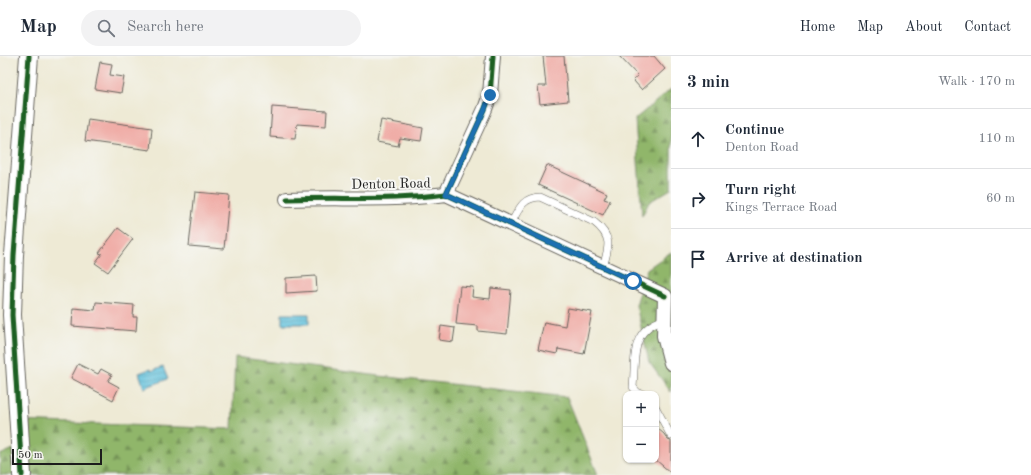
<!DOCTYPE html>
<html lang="en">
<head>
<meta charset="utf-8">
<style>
	body { margin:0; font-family:"Old Standard TT",serif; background:#f2f2f3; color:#1f2937 }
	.controls { position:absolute; right:12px; bottom:12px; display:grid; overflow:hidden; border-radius:8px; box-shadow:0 1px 3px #0004 }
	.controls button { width:36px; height:36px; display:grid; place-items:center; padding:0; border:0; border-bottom:1px solid #e0e1e3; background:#fff; color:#1f2937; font:20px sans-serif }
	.scale { position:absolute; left:12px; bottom:10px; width:90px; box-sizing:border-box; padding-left:4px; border:2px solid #1c1c1c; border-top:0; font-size:11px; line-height:14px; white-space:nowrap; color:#1c1c1c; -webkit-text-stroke:3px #f6f6f2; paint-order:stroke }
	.stop { position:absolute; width:12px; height:12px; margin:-9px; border:3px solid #1f6fb2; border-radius:50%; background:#fff }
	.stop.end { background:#1f6fb2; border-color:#fff; box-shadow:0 1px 4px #0008 }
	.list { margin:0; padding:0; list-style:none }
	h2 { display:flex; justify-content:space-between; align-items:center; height:52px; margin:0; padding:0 16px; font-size:17px }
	h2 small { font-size:13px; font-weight:400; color:#747a83 }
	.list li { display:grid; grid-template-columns:26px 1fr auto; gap:12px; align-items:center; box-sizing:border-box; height:60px; padding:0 16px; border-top:1px solid #e0e1e3 }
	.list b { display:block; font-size:15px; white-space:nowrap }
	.list p { margin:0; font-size:13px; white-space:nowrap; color:#747a83 }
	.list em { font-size:13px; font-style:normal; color:#747a83 }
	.icon { flex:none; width:22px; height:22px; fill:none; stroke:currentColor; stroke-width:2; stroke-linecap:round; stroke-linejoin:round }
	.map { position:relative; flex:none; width:671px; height:419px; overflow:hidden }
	header { display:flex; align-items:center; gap:24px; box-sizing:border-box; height:56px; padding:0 20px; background:#fff; border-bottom:1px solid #e0e1e3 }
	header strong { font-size:19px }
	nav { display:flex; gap:22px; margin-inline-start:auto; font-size:14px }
	.search { width:280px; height:36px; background:#f2f2f3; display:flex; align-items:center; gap:10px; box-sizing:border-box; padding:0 14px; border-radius:22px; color:#747a83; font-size:15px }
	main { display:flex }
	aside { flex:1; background:#fff }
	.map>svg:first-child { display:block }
	.forest { fill:url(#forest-firs); stroke:#566944 }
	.water { fill:url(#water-rules); stroke:#3d6e7c }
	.building { fill:#f0ada7 }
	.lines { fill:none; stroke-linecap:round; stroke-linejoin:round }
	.service-casing { stroke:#66645d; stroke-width:8 }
	.minor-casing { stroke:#66645d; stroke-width:16 }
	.tertiary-casing { stroke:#66645d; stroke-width:20 }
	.service { stroke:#fff; stroke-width:7 }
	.minor { stroke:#fff; stroke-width:14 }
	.tertiary { stroke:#fff; stroke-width:18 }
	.cycleway-casing { stroke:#f6f6f2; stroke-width:8 }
	.cycleway { stroke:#1b5e20; stroke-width:5 }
	.route { stroke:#1f6fb2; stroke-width:5 }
	.labels { text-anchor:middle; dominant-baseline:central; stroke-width:4; stroke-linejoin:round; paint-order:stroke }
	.street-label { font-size:14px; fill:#1c1c1c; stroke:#f6f6f2 }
</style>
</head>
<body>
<header>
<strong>Map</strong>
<div class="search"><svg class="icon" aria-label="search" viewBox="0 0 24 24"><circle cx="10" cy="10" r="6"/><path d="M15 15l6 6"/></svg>Search here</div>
<nav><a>Home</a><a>Map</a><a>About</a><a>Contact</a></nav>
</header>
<main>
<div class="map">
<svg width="671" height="419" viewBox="0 0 671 419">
	<defs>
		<pattern id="forest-firs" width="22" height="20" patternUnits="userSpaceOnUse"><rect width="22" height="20" fill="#90b66b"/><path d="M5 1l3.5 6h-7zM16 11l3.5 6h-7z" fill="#759357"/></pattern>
		<pattern id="water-rules" width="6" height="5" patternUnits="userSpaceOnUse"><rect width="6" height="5" fill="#5ec0dc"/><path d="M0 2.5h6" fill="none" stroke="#51a4bc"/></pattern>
	</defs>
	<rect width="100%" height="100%" fill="#f6f6f2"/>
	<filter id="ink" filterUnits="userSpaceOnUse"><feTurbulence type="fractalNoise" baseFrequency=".025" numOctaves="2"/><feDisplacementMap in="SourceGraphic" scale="8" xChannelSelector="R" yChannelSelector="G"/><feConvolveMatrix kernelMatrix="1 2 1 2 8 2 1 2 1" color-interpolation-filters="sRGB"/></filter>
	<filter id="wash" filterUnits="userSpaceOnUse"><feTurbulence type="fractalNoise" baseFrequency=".012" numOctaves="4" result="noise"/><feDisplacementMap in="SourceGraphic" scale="16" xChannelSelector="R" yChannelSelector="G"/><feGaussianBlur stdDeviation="0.9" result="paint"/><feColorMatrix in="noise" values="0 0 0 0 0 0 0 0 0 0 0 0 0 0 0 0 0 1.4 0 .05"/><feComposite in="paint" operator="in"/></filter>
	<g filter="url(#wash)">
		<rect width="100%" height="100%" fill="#eeead5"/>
		<path class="forest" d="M671 33V133L649 146 642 160 635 63Z
			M671 196V336L649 306 636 249 647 213Z
			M235 301 379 320 567 341 598 419H0V399L20 390 18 365 232 373Z"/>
		<path class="water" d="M282 258H309V268H282Z
			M163 311 168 323 144 332 139 317 150 313 151 315Z"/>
		<g id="blocks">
			<path class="building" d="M543 0H564L568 45 540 48 538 30H546Z
				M619 0H654L665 13 642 34 633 24 638 20Z
				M100 6 112 8 110 19 124 21 121 37 95 33Z
				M272 51 327 55 326 70 297 68 295 83 270 81Z
				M88 63 152 72 150 94 85 85Z
				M381 64 423 72 421 85 400 82 398 90 377 86Z
				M547 109 607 137 604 143 610 145 603 159 538 129Z
				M195 136 229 139 224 193 189 190Z
				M118 172 133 183 108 216 95 207 102 198 99 197Z
				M316 220 317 235 286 237V222Z
				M460 230 473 231 472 241 490 243 491 232 511 234 507 278 478 275V270L456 268Z
				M96 246 134 249 133 261H137L136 275 72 270 73 252 95 254Z
				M568 252 592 256 584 298 558 293 557 298 538 294 544 266 565 270Z
				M441 270 455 272 453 286 439 284Z
				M78 308 98 318 101 313 112 319 108 325 119 331 113 344 71 322Z
				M656 371 664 378 668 384 671 385V417L656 404Z"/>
		</g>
	</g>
	<g filter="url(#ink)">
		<use href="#blocks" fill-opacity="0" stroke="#66645d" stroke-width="1"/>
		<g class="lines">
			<defs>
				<path id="service" d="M510 169C519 154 521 142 540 141L594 166C613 181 609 191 603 211
					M642 338 637 336 633 331C636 301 629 274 665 263
					M656 352 671 380"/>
				<path id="minor" d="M446 138 485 53 490 39 493 0
					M287 143C340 141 394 145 446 138L665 240
					M665 240 664 280 671 307"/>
				<path id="tertiary" d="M22 419 12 259 14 199 29 0"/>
			</defs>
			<use href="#service" class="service-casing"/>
			<use href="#minor" class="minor-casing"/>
			<use href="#tertiary" class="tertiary-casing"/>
			<use href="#service" class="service"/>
			<use href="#minor" class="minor"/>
			<use href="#tertiary" class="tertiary"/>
			<defs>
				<path id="cycleway" d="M446 138 485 53 490 39 493 0
					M287 143C340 141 394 145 446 138L665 240
					M22 419 12 259 14 199 29 0"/>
			</defs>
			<use href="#cycleway" class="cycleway-casing"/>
			<use href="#cycleway" class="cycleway"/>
		</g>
	</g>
	<g class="lines" filter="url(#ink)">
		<path class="route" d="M490 39 485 53 446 138 633 225"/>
	</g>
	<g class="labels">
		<g class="street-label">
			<text transform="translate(391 128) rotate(-1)">Denton Road</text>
		</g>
	</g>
</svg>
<div class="controls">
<button>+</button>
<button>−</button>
</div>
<div class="scale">50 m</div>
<div class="stop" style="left:633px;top:225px"></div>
<div class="stop end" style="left:490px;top:39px"></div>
</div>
<aside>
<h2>3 min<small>Walk · 170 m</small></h2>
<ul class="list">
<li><svg class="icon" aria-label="ahead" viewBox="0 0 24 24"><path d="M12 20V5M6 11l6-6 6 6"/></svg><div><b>Continue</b><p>Denton Road</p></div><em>110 m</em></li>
<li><svg class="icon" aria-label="right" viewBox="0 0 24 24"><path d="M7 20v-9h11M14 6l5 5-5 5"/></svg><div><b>Turn right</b><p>Kings Terrace Road</p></div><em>60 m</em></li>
<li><svg class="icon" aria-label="arrive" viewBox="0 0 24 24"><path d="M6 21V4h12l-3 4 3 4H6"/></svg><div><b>Arrive at destination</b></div></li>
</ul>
</aside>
</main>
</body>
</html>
